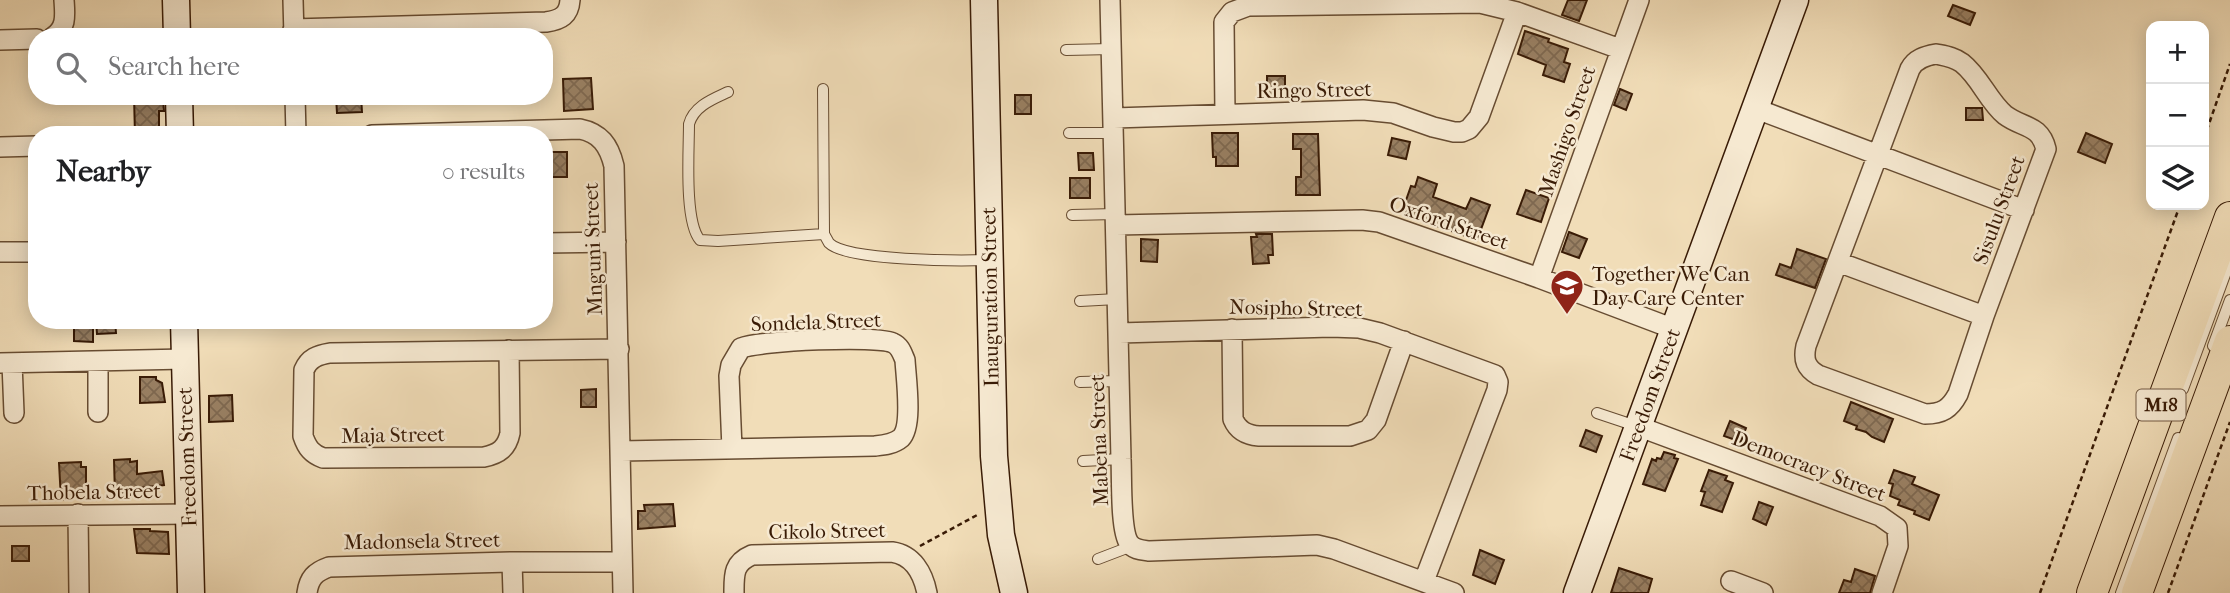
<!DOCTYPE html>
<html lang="en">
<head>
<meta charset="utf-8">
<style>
	body { margin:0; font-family:"IM FELL French Canon",serif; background:#f6f6f6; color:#202124 }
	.controls { position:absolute; right:21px; top:21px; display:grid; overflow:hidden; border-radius:14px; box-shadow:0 4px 18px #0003 }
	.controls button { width:63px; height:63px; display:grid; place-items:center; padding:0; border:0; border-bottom:2px solid #e0e0e0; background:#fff; color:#202124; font:35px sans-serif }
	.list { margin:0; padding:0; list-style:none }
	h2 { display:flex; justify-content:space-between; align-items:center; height:91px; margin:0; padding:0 28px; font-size:30px }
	h2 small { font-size:23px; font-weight:400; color:#757577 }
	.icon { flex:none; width:38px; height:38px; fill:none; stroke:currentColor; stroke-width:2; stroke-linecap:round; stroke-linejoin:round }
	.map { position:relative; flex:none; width:2230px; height:593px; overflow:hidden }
	.search { position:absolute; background:#fff; box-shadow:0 4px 18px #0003; left:28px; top:28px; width:525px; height:77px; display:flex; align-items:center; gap:18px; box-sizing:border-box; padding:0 24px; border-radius:28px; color:#757577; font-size:26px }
	.panel { position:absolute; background:#fff; box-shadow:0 4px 18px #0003; left:28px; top:126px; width:525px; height:203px; border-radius:28px }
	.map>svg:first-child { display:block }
	.building { fill:url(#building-cross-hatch); stroke:#391b06; stroke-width:2 }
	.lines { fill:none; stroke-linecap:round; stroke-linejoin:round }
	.lane-casing { stroke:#674c32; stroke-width:12 }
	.street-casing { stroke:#674c32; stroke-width:22 }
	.secondary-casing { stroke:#391b06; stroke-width:29 }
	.primary-casing { stroke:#391b06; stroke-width:32 }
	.path { stroke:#391b06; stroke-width:2.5; stroke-dasharray:5 3.5; stroke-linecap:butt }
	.lane { stroke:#f6e9d1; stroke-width:10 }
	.street { stroke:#f6e9d1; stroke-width:19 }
	.secondary { stroke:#f6e9d1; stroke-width:26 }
	.primary { stroke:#f1ddb8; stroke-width:30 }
	.labels { text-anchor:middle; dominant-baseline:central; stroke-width:5; stroke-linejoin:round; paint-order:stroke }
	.shield { fill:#f6e9d1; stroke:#725943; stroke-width:2 }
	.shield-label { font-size:19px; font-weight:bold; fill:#391b06 }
	.street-label { font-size:21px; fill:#391b06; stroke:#f6e9d1 }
	.poi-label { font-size:21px; fill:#391b06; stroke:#f6e9d1; text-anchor:start }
</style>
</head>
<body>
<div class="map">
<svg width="2230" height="593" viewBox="0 0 2230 593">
	<defs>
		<pattern id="building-cross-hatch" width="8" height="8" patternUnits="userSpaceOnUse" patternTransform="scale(1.75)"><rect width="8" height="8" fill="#998063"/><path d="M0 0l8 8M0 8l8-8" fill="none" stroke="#7e6850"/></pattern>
	</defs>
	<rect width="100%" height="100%" fill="#f1ddb8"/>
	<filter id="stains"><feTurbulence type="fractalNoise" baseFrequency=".00286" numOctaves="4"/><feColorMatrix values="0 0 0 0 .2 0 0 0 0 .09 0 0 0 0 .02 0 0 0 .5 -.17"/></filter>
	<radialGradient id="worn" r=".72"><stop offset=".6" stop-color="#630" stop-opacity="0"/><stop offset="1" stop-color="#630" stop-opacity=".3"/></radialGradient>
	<path class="building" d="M1568 0H1587L1579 21 1562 15Z
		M1953 5 1975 13 1970 25 1948 16Z
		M1525 31 1549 39 1548 42 1568 49 1564 62 1570 64 1564 82 1543 75 1546 65 1518 54Z
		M1267 76H1285V96H1267Z
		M591 78 593 109 564 111 563 79Z
		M1620 89 1632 94 1626 110 1614 105Z
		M1015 95H1031V114H1015Z
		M134 96H151V99H163L164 111H159V135H135Z
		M336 96H361L362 112 337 113Z
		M1966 108H1982L1983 120H1966Z
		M1212 133H1238V166H1216V157H1213Z
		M2086 133 2112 144 2105 163 2078 152Z
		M1293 134H1318L1320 195H1296V177H1301V149H1293Z
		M1392 138 1410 142 1406 159 1388 155Z
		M544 152H567V177H545Z
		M1078 153H1093L1094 170H1079Z
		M1418 177 1437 184 1433 197 1466 209 1471 198 1490 205 1477 240 1405 215 1408 207 1404 206 1411 186 1415 187Z
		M1070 178H1090V198H1070Z
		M1526 190 1549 198 1541 222 1517 214Z
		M1569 232 1587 239 1579 258 1562 252Z
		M1256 234H1272L1273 255H1268L1269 263 1253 264 1251 237H1257Z
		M1141 239 1158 240 1157 262 1141 261Z
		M1797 249 1826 259 1815 288 1776 275 1780 264 1791 268Z
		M96 320H115L116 333 97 334Z
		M74 325 93 326V342L74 341Z
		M140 377H156V380L162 383 165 402 140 403Z
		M596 389V407H581V390Z
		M232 395 233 421 209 422V396Z
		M1851 402 1893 419 1884 442 1872 437 1866 432 1856 429 1857 426 1844 421Z
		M1730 421 1746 428 1741 442 1724 436Z
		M1586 430 1602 436 1596 452 1580 446Z
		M1664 452 1675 455 1674 458 1678 459 1665 491 1643 484 1652 459 1656 461 1657 458 1661 459Z
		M130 459V462L137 461V474L162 471 164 485 138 488 139 491H130V495L115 496 114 460Z
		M81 462V467H86V490L73 491V499L61 500 59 463Z
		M1709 470 1727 476 1725 480 1733 483 1722 512 1701 505 1705 492 1701 491Z
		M1894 470 1915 477 1912 484 1939 495 1929 520 1914 514 1915 511 1898 505 1900 500 1890 496 1893 484 1889 483Z
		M1759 502 1773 507 1766 525 1753 519Z
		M673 504 675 526 638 529V511H645L644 505Z
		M134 529H150V531L168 532 169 554 137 553Z
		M12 546H29V561H12Z
		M1480 550 1504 560 1495 584 1473 575Z
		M1619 568 1652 579 1648 593H1611Z
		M1855 569 1875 576 1870 593H1839L1844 580 1851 582Z"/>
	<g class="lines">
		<defs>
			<path id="lane" d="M1066 50 1112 49
				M823 89 824 234C824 234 829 243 829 243 847 261 960 261 988 260
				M728 92C713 99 694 106 689 124 689 150 684 222 700 240L718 241 824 234
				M1069 133H1113
				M1072 215 1116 214
				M1080 301 1117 299
				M2213 346 2230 300
				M1080 382 1119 381
				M2183 389 2230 261
				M1597 413 1636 426
				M1083 461 1121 459
				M1098 559 1132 546
				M2121 593 2178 438"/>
			<path id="street" d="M293 0 294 37
				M1110 0 1121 459C1122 477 1120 530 1129 543 1134 550 1142 550 1149 551L1317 545 1334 549 1454 593
				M293 29 546 22C561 20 569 15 570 0
				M53 37C67 28 65 15 64 0
				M0 40 37 39
				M1936 54C1946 56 1954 57 1962 63 1980 77 1988 101 2005 115 2022 128 2040 124 2046 149L1984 316 1958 394C1950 409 1942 414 1925 414L1818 375C1806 368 1803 360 1806 346L1910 69C1915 59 1925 56 1936 54Z
				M295 96 296 135
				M1754 108 2024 210
				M1225 114 1224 22 1232 12 1248 6 1480 3 1517 12 1620 49
				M1114 118 1363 110 1393 113 1433 127 1454 132H1462L1469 129 1479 117 1517 12
				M372 135 580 129C600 133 609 145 614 166L623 593
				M0 147 37 146
				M1116 225 1362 220 1379 222 1539 278 1674 329
				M544 243 616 242
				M0 252H37
				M1838 262 1984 316
				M1539 278 1639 0
				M1232 329 1233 419C1238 431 1247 435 1259 436H1350L1368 430 1376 420 1404 341
				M1119 333 1331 327 1359 328 1380 333 1495 375 1498 382 1497 390 1424 581
				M509 350 510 433C507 448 499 454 484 457L323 458C312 454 307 448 303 436L304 370C309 358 318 355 330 353L619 349
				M98 361V412
				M0 363 185 359
				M12 363 14 413
				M1640 427 1880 516 1897 528 1898 546 1882 593
				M621 451 875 446C884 445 894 444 901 438 913 426 906 378 905 360 902 353 900 346 893 343 877 335 760 341 741 348L731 365 729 376 732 449
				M78 514 79 593
				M0 516 189 514
				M512 562 513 593
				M1731 581 1763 593
				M307 593C309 578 315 572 329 567L512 562H622
				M734 593C734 575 733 563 752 555L892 552C913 555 923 573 927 593"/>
			<path id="secondary" d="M176 0 177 37
				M984 0 994 456 1001 535 1014 593
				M179 96 180 135
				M184 320 191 593
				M1577 593 1795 0"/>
			<path id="primary" d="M2092 593 2230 217
				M2137 593 2230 341"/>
		</defs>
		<use href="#lane" class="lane-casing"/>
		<use href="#street" class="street-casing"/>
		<use href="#secondary" class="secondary-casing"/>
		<use href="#primary" class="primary-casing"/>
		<path class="path" d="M2204 138 2230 64
			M920 546 979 514
			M2040 593 2180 205
			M2168 593 2230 422"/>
		<use href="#lane" class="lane"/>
		<use href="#street" class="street"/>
		<use href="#secondary" class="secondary"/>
		<use href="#primary" class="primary"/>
	</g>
	<defs>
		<symbol id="school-pin" viewBox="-11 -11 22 30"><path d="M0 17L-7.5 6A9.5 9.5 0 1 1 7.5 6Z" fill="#8f2418" stroke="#f6e9d1"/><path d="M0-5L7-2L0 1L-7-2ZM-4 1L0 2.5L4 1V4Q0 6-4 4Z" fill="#fff"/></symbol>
	</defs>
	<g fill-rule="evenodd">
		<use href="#school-pin" x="1548" y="267" width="38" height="52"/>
	</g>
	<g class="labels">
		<rect class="shield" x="2136.5" y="389.5" width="49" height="31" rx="5"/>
		<g class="shield-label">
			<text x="2161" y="405">M18</text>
		</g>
		<g class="street-label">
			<text transform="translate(1314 90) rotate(-1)">Ringo Street</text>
			<text transform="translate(1567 131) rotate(-71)">Mashigo Street</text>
			<text transform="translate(1999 210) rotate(-70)">Sisulu Street</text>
			<text transform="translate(1449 223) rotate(19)">Oxford Street</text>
			<text transform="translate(593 249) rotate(-92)">Mnguni Street</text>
			<text transform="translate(990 297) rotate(-91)">Inauguration Street</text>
			<text transform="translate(1296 308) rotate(1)">Nosipho Street</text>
			<text transform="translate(816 322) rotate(-2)">Sondela Street</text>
			<text transform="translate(1650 395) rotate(-70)">Freedom Street</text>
			<text transform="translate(393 435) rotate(-1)">Maja Street</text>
			<text transform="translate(1099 440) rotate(-92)">Mabena Street</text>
			<text transform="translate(187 457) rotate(-92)">Freedom Street</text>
			<text transform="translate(1809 466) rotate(21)">Democracy Street</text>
			<text transform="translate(94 492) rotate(-1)">Thobela Street</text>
			<text transform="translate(827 531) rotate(-1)">Cikolo Street</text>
			<text transform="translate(422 541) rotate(-1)">Madonsela Street</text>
		</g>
		<g class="poi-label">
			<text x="1592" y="274">Together We Can<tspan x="1592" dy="24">Day Care Center</tspan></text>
		</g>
	</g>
	<rect width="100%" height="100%" filter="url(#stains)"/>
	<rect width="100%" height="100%" fill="url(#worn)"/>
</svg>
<div class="controls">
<button>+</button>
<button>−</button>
<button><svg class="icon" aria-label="layers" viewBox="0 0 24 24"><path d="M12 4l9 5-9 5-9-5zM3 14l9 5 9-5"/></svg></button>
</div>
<div class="search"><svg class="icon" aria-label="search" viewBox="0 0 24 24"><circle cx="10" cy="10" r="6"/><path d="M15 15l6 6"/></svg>Search here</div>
<section class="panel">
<h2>Nearby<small>0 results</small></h2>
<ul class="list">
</ul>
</section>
</div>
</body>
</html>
